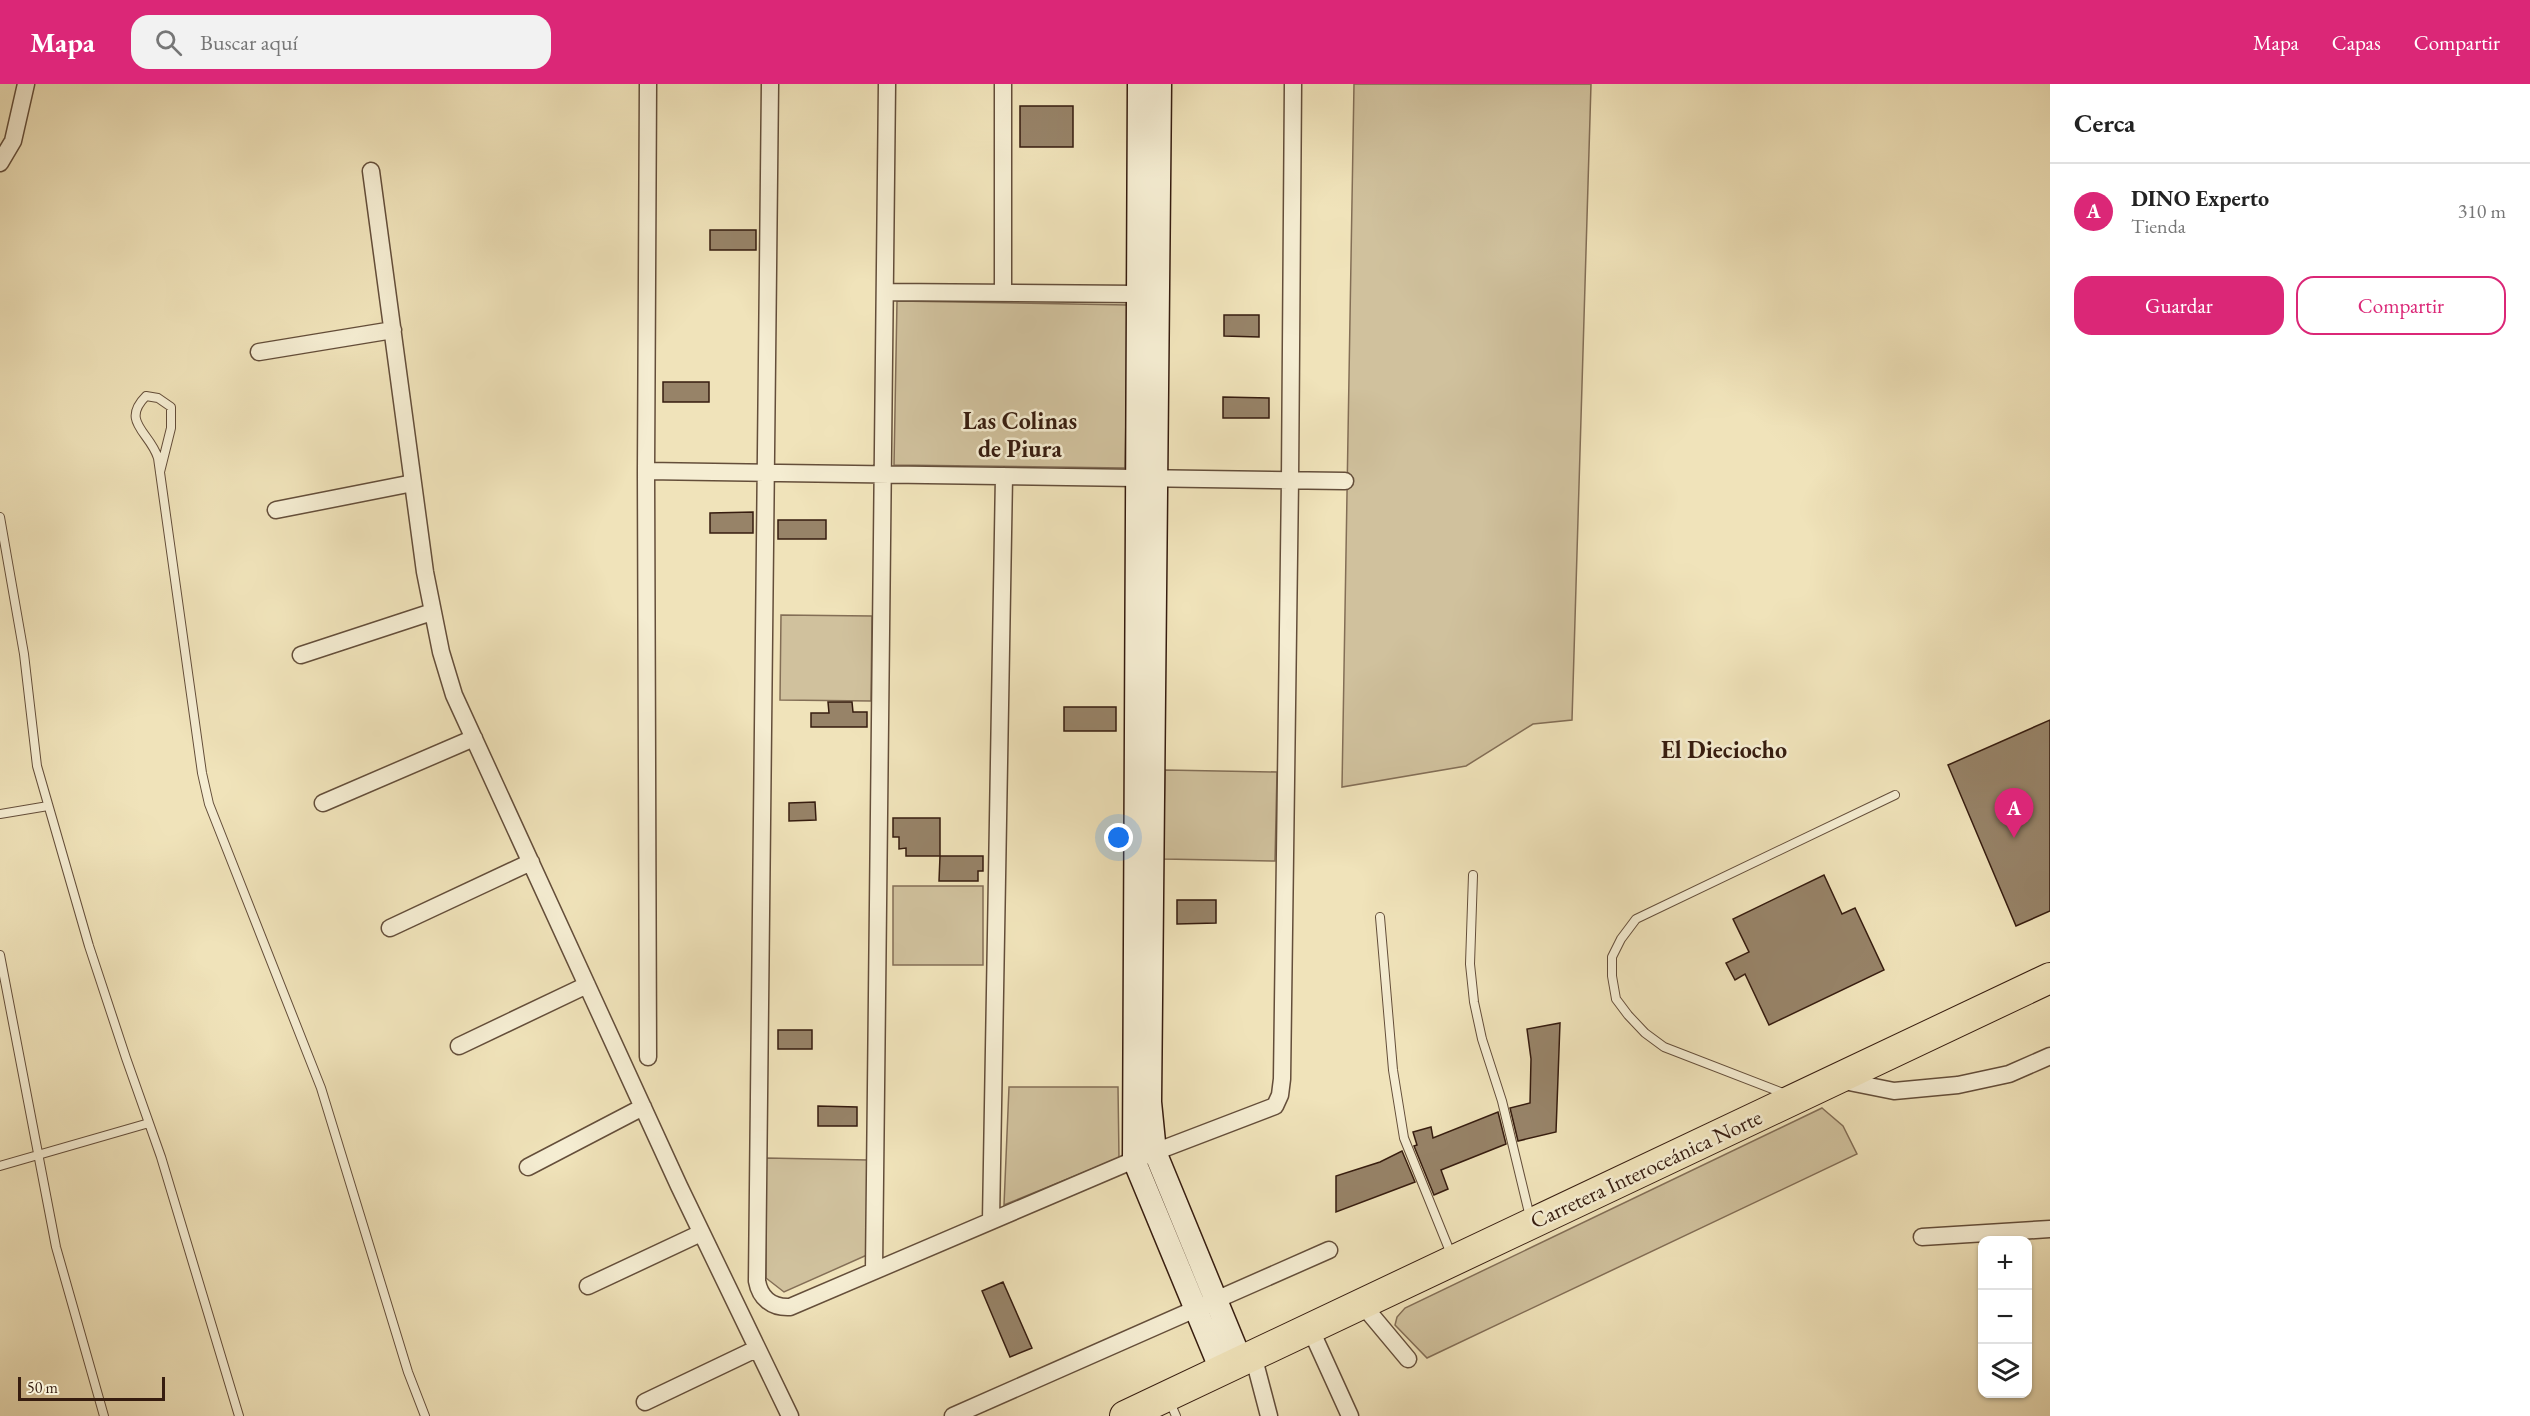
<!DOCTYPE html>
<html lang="es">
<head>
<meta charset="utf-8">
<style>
	body { margin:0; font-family:"EB Garamond",serif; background:#f2f2f2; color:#222 }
	.controls { position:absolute; right:18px; bottom:18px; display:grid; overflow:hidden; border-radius:12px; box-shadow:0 2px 4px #0004 }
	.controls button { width:54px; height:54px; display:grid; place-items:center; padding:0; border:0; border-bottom:2px solid #e0e0e0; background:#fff; color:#222; font:30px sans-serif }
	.scale { position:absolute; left:18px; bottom:15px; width:147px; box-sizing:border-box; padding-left:6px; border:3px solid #361c0f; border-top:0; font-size:16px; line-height:21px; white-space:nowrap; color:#361c0f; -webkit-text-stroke:4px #f5edd2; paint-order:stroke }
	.you { position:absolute; left:1119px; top:754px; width:21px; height:21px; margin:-15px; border:4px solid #fff; border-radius:50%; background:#1a73e8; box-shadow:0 0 0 9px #1a73e833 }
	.badge { display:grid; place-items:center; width:39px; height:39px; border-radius:50%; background:#db2777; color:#fff; font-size:20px; font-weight:700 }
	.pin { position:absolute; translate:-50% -50px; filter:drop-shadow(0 2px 3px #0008) }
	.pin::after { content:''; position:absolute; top:32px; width:21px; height:18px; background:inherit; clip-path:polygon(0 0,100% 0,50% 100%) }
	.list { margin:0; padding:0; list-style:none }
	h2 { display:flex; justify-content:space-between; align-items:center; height:78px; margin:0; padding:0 24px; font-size:26px }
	h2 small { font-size:20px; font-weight:400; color:#767676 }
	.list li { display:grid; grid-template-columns:39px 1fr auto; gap:18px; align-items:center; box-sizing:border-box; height:96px; padding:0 24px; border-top:2px solid #e0e0e0 }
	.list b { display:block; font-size:22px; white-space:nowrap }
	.list p { margin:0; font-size:20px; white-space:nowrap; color:#767676 }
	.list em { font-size:20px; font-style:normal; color:#767676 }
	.actions { display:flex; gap:12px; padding:18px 24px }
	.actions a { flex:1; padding:14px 0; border:2px solid #db2777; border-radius:18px; text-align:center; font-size:21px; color:#db2777 }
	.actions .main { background:#db2777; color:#fff }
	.icon { flex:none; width:33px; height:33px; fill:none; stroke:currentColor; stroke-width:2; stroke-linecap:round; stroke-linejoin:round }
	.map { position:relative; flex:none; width:2050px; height:1332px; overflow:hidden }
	header { display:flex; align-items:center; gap:36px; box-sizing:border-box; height:84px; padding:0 30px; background:#db2777; color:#fff }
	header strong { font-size:28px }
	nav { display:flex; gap:33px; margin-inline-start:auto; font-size:21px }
	.search { width:420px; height:54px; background:#f2f2f2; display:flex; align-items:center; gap:15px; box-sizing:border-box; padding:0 21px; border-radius:18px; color:#767676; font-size:22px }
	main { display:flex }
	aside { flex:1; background:#fff }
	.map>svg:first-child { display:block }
	.green { fill:#d0c19d; stroke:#836e56; stroke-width:1.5 }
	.building { fill:#978368; stroke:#361c0f; stroke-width:1.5 }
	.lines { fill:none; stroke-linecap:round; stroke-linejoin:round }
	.lane-casing { stroke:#644e3a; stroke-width:10 }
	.street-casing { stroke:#644e3a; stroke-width:19 }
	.secondary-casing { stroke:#361c0f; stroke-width:25 }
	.highway-casing { stroke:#361c0f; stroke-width:32 }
	.lane { stroke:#f5edd2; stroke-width:8 }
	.street { stroke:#f5edd2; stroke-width:16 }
	.secondary { stroke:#f5edd2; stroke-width:22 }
	.highway { stroke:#f0e3ba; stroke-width:30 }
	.labels { text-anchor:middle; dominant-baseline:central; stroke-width:5; stroke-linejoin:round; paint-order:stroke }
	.street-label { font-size:22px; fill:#361c0f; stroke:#f5edd2 }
	.neighbourhood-label { font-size:24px; font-weight:bold; fill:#361c0f; stroke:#f5edd2 }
</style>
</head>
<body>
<header>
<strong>Mapa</strong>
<div class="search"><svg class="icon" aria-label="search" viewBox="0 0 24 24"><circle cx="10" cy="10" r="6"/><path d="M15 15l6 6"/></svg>Buscar aquí</div>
<nav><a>Mapa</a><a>Capas</a><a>Compartir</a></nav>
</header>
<main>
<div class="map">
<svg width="2050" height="1332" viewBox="0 0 2050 1332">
	<rect width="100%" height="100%" fill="#f0e3ba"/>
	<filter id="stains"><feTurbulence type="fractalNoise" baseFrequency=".00333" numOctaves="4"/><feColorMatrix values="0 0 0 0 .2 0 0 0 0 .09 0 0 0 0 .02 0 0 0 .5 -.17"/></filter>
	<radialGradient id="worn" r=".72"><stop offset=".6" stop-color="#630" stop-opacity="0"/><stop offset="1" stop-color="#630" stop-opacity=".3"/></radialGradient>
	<path class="green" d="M1354 0H1591L1572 636 1533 640 1466 682 1342 703Z
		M897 217 1128 221 1125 384 894 381Z
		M781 531 872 532 871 617 780 616Z
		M1165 686 1277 688 1275 777 1163 775Z
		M893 802H983V881H893Z
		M1009 1003H1118L1119 1074 1004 1121Z
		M1822 1024 1843 1042 1857 1070 1427 1274 1395 1241 1397 1233 1405 1224Z
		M766 1074 868 1076 867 1171 784 1208 766 1194Z"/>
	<path class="building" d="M1020 22H1073V63H1020Z
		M710 146H756V166H710Z
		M1224 231H1259V253L1224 252Z
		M663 298H709V318H663Z
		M1223 313 1269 314V334H1223Z
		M753 428V449H710V429Z
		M778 436H826V455H778Z
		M828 618H852L853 628H867V643H811V629H829Z
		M1064 623H1116V647H1064Z
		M2050 636V827L2016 842 1948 681Z
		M815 718 816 736 789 737V719Z
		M893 734H940V772H983V787H978V797H939L940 772H906V764L899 765V753H893Z
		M1824 791 1842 830 1855 824 1884 886 1769 941 1745 890 1735 896 1726 879 1749 868 1733 835Z
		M1177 816H1216V839L1177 840Z
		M1560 939 1556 1048 1518 1057 1510 1024 1530 1019 1531 975 1527 945Z
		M778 946H812V965H778Z
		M818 1022 857 1023V1042H818Z
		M1498 1028 1506 1060 1441 1086 1448 1105 1434 1111 1414 1062 1417 1061 1413 1048 1431 1043 1433 1054Z
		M1402 1067 1415 1098 1336 1128V1092L1380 1078Z
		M1003 1198 1032 1264 1010 1273 982 1207Z"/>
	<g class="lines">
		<defs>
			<path id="lane" d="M160 388 171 344V323L158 314 146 312C120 338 150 348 158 374L202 689 209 720 321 1004 408 1288 425 1332
				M0 433 24 570 37 682 89 862 126 974 161 1073 239 1332
				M0 730 48 722
				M1473 791 1470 880 1474 918 1482 955 1502 1017 1530 1133
				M1380 833 1393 986 1404 1054 1451 1170
				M0 871 56 1163 104 1332
				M1788 1011 1664 963 1645 949 1628 931 1616 915 1612 892V873L1621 855 1636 835 1895 711
				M0 1082 149 1039
				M1170 1318 1176 1332"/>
			<path id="street" d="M770 0 757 1197C760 1214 772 1224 790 1223L1134 1076 1275 1022 1280 1011 1282 995 1290 396 1293 0
				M0 79 13 57 26 0
				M371 87 425 488 441 568 454 611 679 1102 790 1332
				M886 208 1138 210
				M1003 209V0
				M259 268 393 246
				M646 387 1345 397
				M276 426 413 399
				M301 571 432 528
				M323 719 474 654
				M390 844 531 778
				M459 962 587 901
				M648 973 646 387 648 0
				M1839 996 1894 1007 1958 1001 2009 990 2050 972
				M528 1083 643 1023
				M991 1137 1004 392
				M1922 1153 2050 1145
				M874 1186 887 0
				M588 1202 701 1149
				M1362 1220 1408 1275
				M1310 1244 1350 1332
				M1253 1271 1269 1332
				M645 1318 756 1265
				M953 1332 1329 1166"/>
			<path id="secondary" d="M1139 0 1134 1076 1221 1286
				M1160 0 1150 1018 1155 1068 1241 1277"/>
			<path id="highway" d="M1125 1332 2050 894"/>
		</defs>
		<use href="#lane" class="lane-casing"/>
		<use href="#street" class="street-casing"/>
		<use href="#secondary" class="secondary-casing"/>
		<use href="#highway" class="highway-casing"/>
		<use href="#lane" class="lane"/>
		<use href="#street" class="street"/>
		<use href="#secondary" class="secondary"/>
		<use href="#highway" class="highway"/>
	</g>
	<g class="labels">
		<g class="street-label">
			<text transform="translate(1646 1085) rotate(-25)">Carretera Interoceánica Norte</text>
		</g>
		<g class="neighbourhood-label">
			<text x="1020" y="336">Las Colinas<tspan x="1020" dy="28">de Piura</tspan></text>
			<text x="1724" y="665">El Dieciocho</text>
		</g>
	</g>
	<rect width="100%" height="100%" filter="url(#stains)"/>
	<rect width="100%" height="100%" fill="url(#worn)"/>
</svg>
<div class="controls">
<button>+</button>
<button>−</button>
<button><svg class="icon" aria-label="layers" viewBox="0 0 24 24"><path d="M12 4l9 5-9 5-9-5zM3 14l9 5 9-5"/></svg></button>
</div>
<div class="scale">50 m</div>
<div class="you"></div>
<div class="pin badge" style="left:2014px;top:754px">A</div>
</div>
<aside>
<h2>Cerca<small></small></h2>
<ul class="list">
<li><span class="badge">A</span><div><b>DINO Experto</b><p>Tienda</p></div><em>310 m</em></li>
</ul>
<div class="actions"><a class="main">Guardar</a><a>Compartir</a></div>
</aside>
</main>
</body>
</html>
